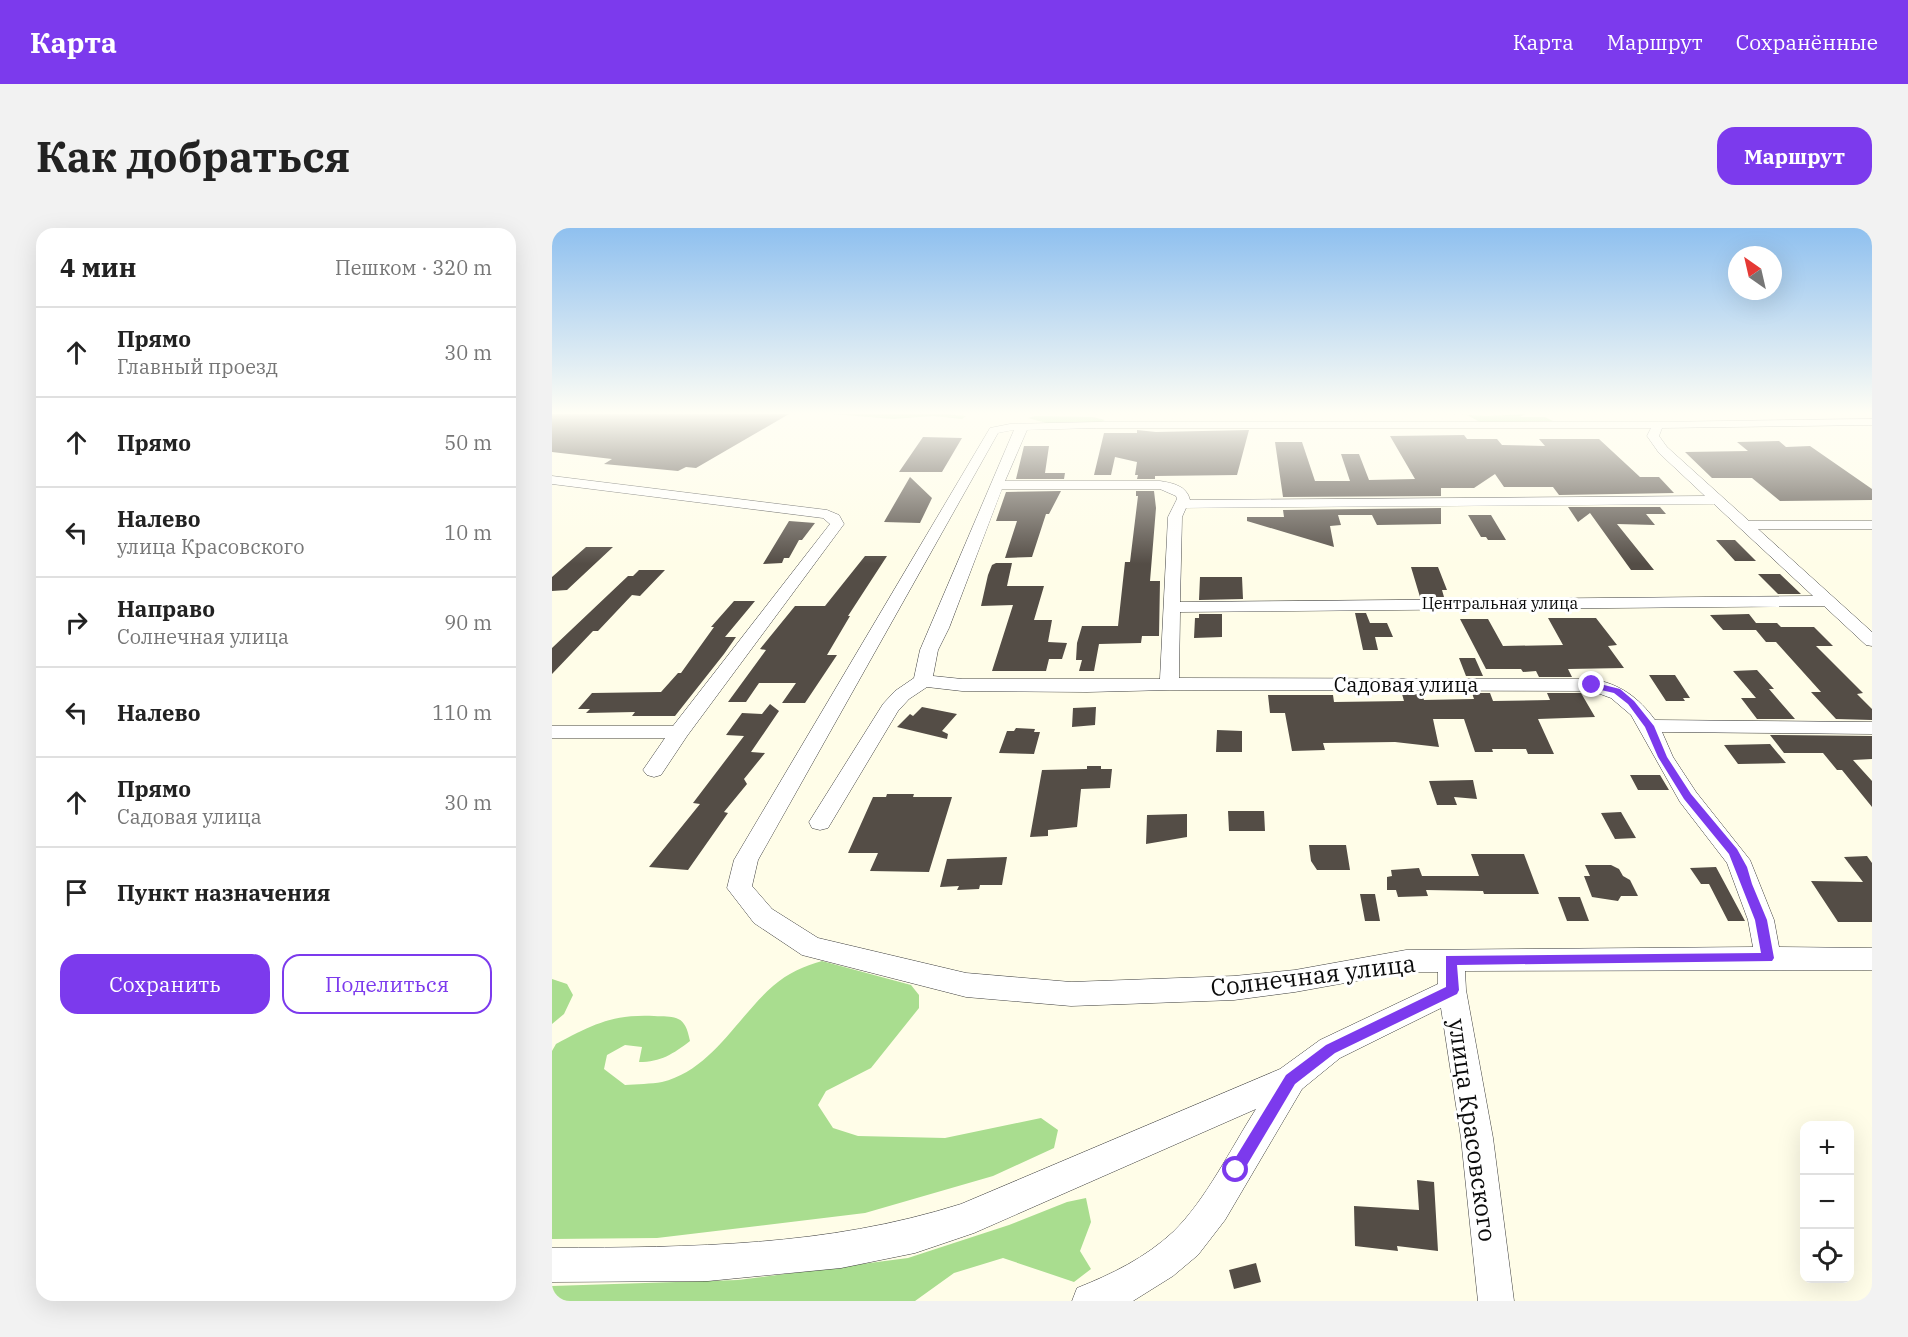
<!DOCTYPE html>
<html lang="ru">
<head>
<meta charset="utf-8">
<style>
	body { margin:0; font-family:"IBM Plex Serif",serif; background:#f2f2f2; color:#222 }
	.controls { position:absolute; right:18px; bottom:18px; display:grid; overflow:hidden; border-radius:12px; box-shadow:0 6px 24px #0002 }
	.controls button { width:54px; height:54px; display:grid; place-items:center; padding:0; border:0; border-bottom:2px solid #e0e0e0; background:#fff; color:#222; font:30px sans-serif }
	.compass { position:absolute; left:1176px; top:18px; width:54px; height:54px; border-radius:50%; background:#fff; box-shadow:0 6px 24px #0002; rotate:326deg }
	.stop { position:absolute; width:18px; height:18px; margin:-14px; border:4px solid #7c3aed; border-radius:50%; background:#fff }
	.stop.end { background:#7c3aed; border-color:#fff; box-shadow:0 2px 6px #0008 }
	.list { margin:0; padding:0; list-style:none }
	h2 { display:flex; justify-content:space-between; align-items:center; height:78px; margin:0; padding:0 24px; font-size:26px }
	h2 small { font-size:20px; font-weight:400; color:#767676 }
	.list li { display:grid; grid-template-columns:39px 1fr auto; gap:18px; align-items:center; box-sizing:border-box; height:90px; padding:0 24px; border-top:2px solid #e0e0e0 }
	.list b { display:block; font-size:22px; white-space:nowrap }
	.list p { margin:0; font-size:20px; white-space:nowrap; color:#767676 }
	.list em { font-size:20px; font-style:normal; color:#767676 }
	.actions { display:flex; gap:12px; padding:18px 24px }
	.actions a { flex:1; padding:14px 0; border:2px solid #7c3aed; border-radius:18px; text-align:center; font-size:21px; color:#7c3aed }
	.actions .main { background:#7c3aed; color:#fff }
	.icon { flex:none; width:33px; height:33px; fill:none; stroke:currentColor; stroke-width:2; stroke-linecap:round; stroke-linejoin:round }
	.map { position:relative; flex:none; width:1320px; height:1073px; overflow:hidden; border-radius:18px }
	header { display:flex; align-items:center; gap:36px; box-sizing:border-box; height:84px; padding:0 30px; background:#7c3aed; color:#fff }
	header strong { font-size:28px }
	nav { display:flex; gap:33px; margin-inline-start:auto; font-size:21px }
	.intro { display:flex; align-items:center; justify-content:space-between; box-sizing:border-box; height:144px; padding:0 36px }
	h1 { margin:0; font-size:42px }
	.button { padding:15px 27px; border-radius:18px; background:#7c3aed; color:#fff; font-size:21px; font-weight:700 }
	main { display:flex; gap:36px; padding:0 36px }
	aside { flex:1; background:#fff; border-radius:18px; box-shadow:0 6px 24px #0002 }
	.map>svg:first-child { display:block }
	.forest { fill:#a9dd8f }
	.building { fill:#544d46 }
	.lines { fill:none; stroke-linecap:round; stroke-linejoin:round }
	.minor-casing { stroke:#3e3e3e; stroke-width:1 }
	.minor { fill:#fff; fill-rule:evenodd }
	.route { fill:#7c3aed }
	.labels { text-anchor:middle; dominant-baseline:central; stroke-width:6; stroke-linejoin:round; paint-order:stroke }
	.far-street-label { font-size:16px; fill:#0b0b0b; stroke:#fff }
	.street-label { font-size:20px; fill:#0b0b0b; stroke:#fff }
	.near-street-label { font-size:24px; fill:#0b0b0b; stroke:#fff }
</style>
</head>
<body>
<header>
<strong>Карта</strong>
<nav><a>Карта</a><a>Маршрут</a><a>Сохранённые</a></nav>
</header>
<div class="intro"><h1>Как добраться</h1><a class="button">Маршрут</a></div>
<main>
<aside>
<h2>4 мин<small>Пешком · 320 m</small></h2>
<ul class="list">
<li><svg class="icon" aria-label="ahead" viewBox="0 0 24 24"><path d="M12 20V5M6 11l6-6 6 6"/></svg><div><b>Прямо</b><p>Главный проезд</p></div><em>30 m</em></li>
<li><svg class="icon" aria-label="ahead" viewBox="0 0 24 24"><path d="M12 20V5M6 11l6-6 6 6"/></svg><div><b>Прямо</b></div><em>50 m</em></li>
<li><svg class="icon" aria-label="left" viewBox="0 0 24 24"><path d="M17 20v-9H6M10 6l-5 5 5 5"/></svg><div><b>Налево</b><p>улица Красовского</p></div><em>10 m</em></li>
<li><svg class="icon" aria-label="right" viewBox="0 0 24 24"><path d="M7 20v-9h11M14 6l5 5-5 5"/></svg><div><b>Направо</b><p>Солнечная улица</p></div><em>90 m</em></li>
<li><svg class="icon" aria-label="left" viewBox="0 0 24 24"><path d="M17 20v-9H6M10 6l-5 5 5 5"/></svg><div><b>Налево</b></div><em>110 m</em></li>
<li><svg class="icon" aria-label="ahead" viewBox="0 0 24 24"><path d="M12 20V5M6 11l6-6 6 6"/></svg><div><b>Прямо</b><p>Садовая улица</p></div><em>30 m</em></li>
<li><svg class="icon" aria-label="arrive" viewBox="0 0 24 24"><path d="M6 21V4h12l-3 4 3 4H6"/></svg><div><b>Пункт назначения</b></div></li>
</ul>
<div class="actions"><a class="main">Сохранить</a><a>Поделиться</a></div>
</aside>
<div class="map">
<svg width="1320" height="1073" viewBox="0 0 1320 1073">
	<rect width="100%" height="100%" fill="#fffde8"/>
	<path class="forest" d="M280 186H393L414 188 410 191 381 188 341 191Z
		M899 186 935 188 973 186 968 189H993L1001 193 930 195 915 187Z
		M483 188 541 189 553 192 549 194 498 196 476 190Z
		M270 733 359 757 367 767V780L319 840 274 863 266 877 281 900 306 908 393 910 489 890 506 902 502 920 441 948 313 985 105 1010 0 1011V823L4 816C40 797 60 786 102 788 125 789 133 787 138 813 121 826 109 834 87 834L90 819 73 817 55 827 52 841 73 857C85 856 99 856 110 854 160 842 186 788 221 758 236 745 252 738 270 733Z
		M0 751 15 756 21 767 12 786 0 796Z
		M534 970 539 994 528 1023 539 1041 522 1054 451 1030 402 1045 363 1073H0V1058L186 1052 356 1030 457 997 515 974Z"/>
	<path class="building" d="M0 186H237L144 240 134 239 126 243 52 236 60 231 0 224Z
		M585 202 604 204 697 202 685 247 603 248V251H585L586 247H583L585 234 563 229 559 247H542L552 205H585Z
		M912 207 915 211H945L950 217 993 218 987 211H1047L1088 249H1107L1122 265 1007 267 1001 259H952L943 246 922 260H889V268L731 269 723 214H750L763 253H798L789 226H807L817 252 863 251 838 208Z
		M371 209 410 210 390 244H347Z
		M1227 213 1234 219 1258 218 1320 261V272L1228 273 1200 250H1160L1133 224 1196 223 1185 214Z
		M472 218H497L493 245H513L512 251H464Z
		M358 249 380 270 368 295 332 294Z
		M509 263 497 286H494L480 329 453 330 465 293H444L454 264Z
		M584 263H602L604 280 598 353H608L607 408H590L589 415 547 416 542 443H527L530 432H524L525 415 530 398H566L573 334H578L586 268H584Z
		M1016 279H1108L1114 286H1094L1103 297 1065 296 1102 342H1079L1038 285 1026 294Z
		M889 280V296L825 297 820 287H786L789 297 778 298 782 319 695 293V289H732L731 282Z
		M916 287H939L954 312H936L934 309H929Z
		M237 293 263 295 250 312H247L237 330H232L230 335 211 336Z
		M1164 312H1183L1204 333H1183Z
		M34 319H61L15 362 0 363V349Z
		M313 328H335L296 388H298L275 427H285L253 475H230L244 455H207L194 474H176L214 422 208 421 243 378H273Z
		M444 335H460L455 358H492L482 392H500L496 414 515 415 510 431H497L494 443H440L461 377 429 378 436 347 440 337Z
		M859 339H886L895 362H890L892 369H868Z
		M87 342H113L88 368 80 367 46 403H41L0 446V420L76 348H81Z
		M1206 346H1228L1249 366H1226Z
		M648 349H690L691 371 647 372Z
		M182 373H203L173 409H184L172 426 123 488H80L83 484 34 485 38 481H26L40 465 109 464 126 445H129L162 399H159Z
		M803 385H814L818 395H835L841 409H823L826 422H811Z
		M647 386H670V409L642 410 643 390H647Z
		M1197 386 1204 395H1225L1229 399H1262L1281 418H1264L1311 465 1305 466 1320 481V492L1284 491 1259 464H1269L1224 414H1214L1204 402H1171L1158 387Z
		M996 390H1044L1065 417 1056 418 1072 440 1016 441 1020 449H987L984 443 971 444 969 441H934L908 391H936L951 418 1011 417Z
		M907 430H923L931 448H914Z
		M1205 442 1222 461H1217L1243 491H1205L1189 470H1204L1181 443Z
		M1097 447H1123L1138 470H1131L1133 473H1114Z
		M920 465H938L941 473 998 472 995 465H1029L1043 489 986 491 1002 526H976L974 521H940L941 524H923L912 491H881L887 519 843 514 771 515 773 522 740 523 733 485H718L716 467H781L782 474 852 473 850 466H870L872 472 922 471Z
		M218 476 227 483 199 524 213 525 192 551 195 556 172 584 176 585 136 642 97 639 148 576 141 575 192 508 174 507 190 485 210 486Z
		M370 479 405 486 390 503 396 506 395 511 345 499 358 486 361 488Z
		M544 479 543 497 520 499 521 480Z
		M464 500 483 501 482 504H488L482 526 447 525 455 503H462Z
		M665 502 690 503V524H664Z
		M1218 507 1320 508V531L1301 532 1320 553V579L1290 542H1285L1271 525H1232Z
		M1218 516 1234 535 1186 536 1172 517Z
		M535 538H549V541H560L558 560 529 561 525 599 496 602V608L478 609 490 542 535 541Z
		M1078 547H1108L1117 562H1086Z
		M921 552 925 571 902 569 905 577H885L877 553Z
		M335 566H362L361 569H400L377 644 318 643 326 625H296L321 569H334Z
		M676 583H712L713 603H677Z
		M1069 584 1084 610 1063 611 1049 585Z
		M635 586V609L594 616 595 587Z
		M757 617H794L798 642H765L759 633Z
		M919 626H972L987 666H932L931 663 874 662 876 668 846 669 844 662H835V649L840 648 839 642 867 640 870 648H927Z
		M1315 628 1320 635V694H1286L1259 653 1311 654 1292 629Z
		M455 629 450 657H428L427 661 405 662 407 658 388 659 395 631Z
		M1033 637H1059L1067 641 1071 648 1078 652 1086 668H1069L1066 673 1040 669 1032 648H1038Z
		M1164 639 1193 693H1176L1157 656H1149L1138 640Z
		M808 666H823L828 693H813Z
		M1006 669H1028L1037 693H1015Z
		M865 952 882 954 886 1023 845 1018 846 1023 803 1018 802 978 867 982Z
		M704 1035 709 1054 682 1061 677 1042Z"/>
	<g class="lines">
		<defs>
			<path id="minor" d="M1320 191V197L1110 200 1107 208 1115 219 1197 293H1320V301H1206L1320 404V418L1314 417 1272 378 628 384 627 450 1040 451C1068 456 1086 469 1103 492L1320 494V506L1110 504 1121 529 1144 564 1198 632 1222 692 1227 719 1320 720V742L913 743 914 762 941 910 962 1073H926L909 910 889 780 788 830 750 861 673 992 646 1027 621 1048 581 1073H520L525 1060C560 1046 593 1030 621 1004 654 972 679 920 704 881L422 1005 363 1025 289 1040 156 1053 0 1054V1020C141 1019 273 1019 409 976L728 841 768 812 886 756V744H854L743 764 682 772 519 778 414 769 250 727 202 695 175 660 182 632 438 200 458 196 545 194H1106ZM545 200H1099L1095 208 1107 225 1153 268 638 272C635 258 621 255 608 253H453L475 202ZM462 202 368 422 362 450 343 463 331 476 257 594 260 600 268 602 276 600 346 483 357 471 375 459 410 463 535 464 617 462 1040 463 1059 470 1079 487 1128 574 1175 635 1196 692 1201 719 854 722 743 742 682 748 519 754 414 745 266 710 220 681 200 658 206 632 446 205ZM450 261H608L624 268 625 271 616 289 608 451H410L381 448 386 422 397 400ZM1162 276 1261 368 628 374 630 289 634 280Z
				M0 248 275 282 287 287 292 296 135 508 109 547 102 549 95 547 91 542 113 510H0V498H121L278 296 271 290 0 256Z"/>
		</defs>
		<use href="#minor" class="minor-casing"/>
		<use href="#minor" class="minor"/>
	</g>
	<linearGradient id="sky" x2="0" y2="1"><stop stop-color="#8fc0ef"/><stop offset="0.55" stop-color="#fffef5"/><stop offset="1" stop-color="#fffef5" stop-opacity="0"/></linearGradient>
	<rect width="1320" height="336" fill="url(#sky)"/>
	<path class="route" d="M1040 454 1068 461 1082 473 1102 498 1115 529 1139 566 1185 621 1195 639 1200 656 1215 692 1222 730 1220 733 905 737 907 762 905 766 783 825 743 856 689 947 684 949 679 947 676 942 679 937 734 847 774 817 894 759V728L1209 725 1203 692 1177 626 1132 571 1106 529 1093 499 1076 476 1062 465 1036 459V455Z"/>
	<g class="labels">
		<g class="far-street-label">
			<text x="948" y="375">Центральная улица</text>
		</g>
		<g class="street-label">
			<text x="854" y="456">Садовая улица</text>
		</g>
		<g class="near-street-label">
			<text transform="translate(761 747) rotate(-7)">Солнечная улица</text>
			<text transform="translate(921 902) rotate(82)">улица Красовского</text>
		</g>
	</g>
</svg>
<div class="controls">
<button>+</button>
<button>−</button>
<button><svg class="icon" aria-label="locate" viewBox="0 0 24 24"><circle cx="12" cy="12" r="6"/><path d="M12 2v4M12 18v4M2 12h4M18 12h4"/></svg></button>
</div>
<svg class="compass" viewBox="-18 -18 36 36"><path d="M0-13l5 13h-10z" fill="#e53935"/><path d="M0 13l5-13h-10z" fill="#767676"/></svg>
<div class="stop" style="left:684px;top:942px"></div>
<div class="stop end" style="left:1040px;top:457px"></div>
</div>
</main>
</body>
</html>
